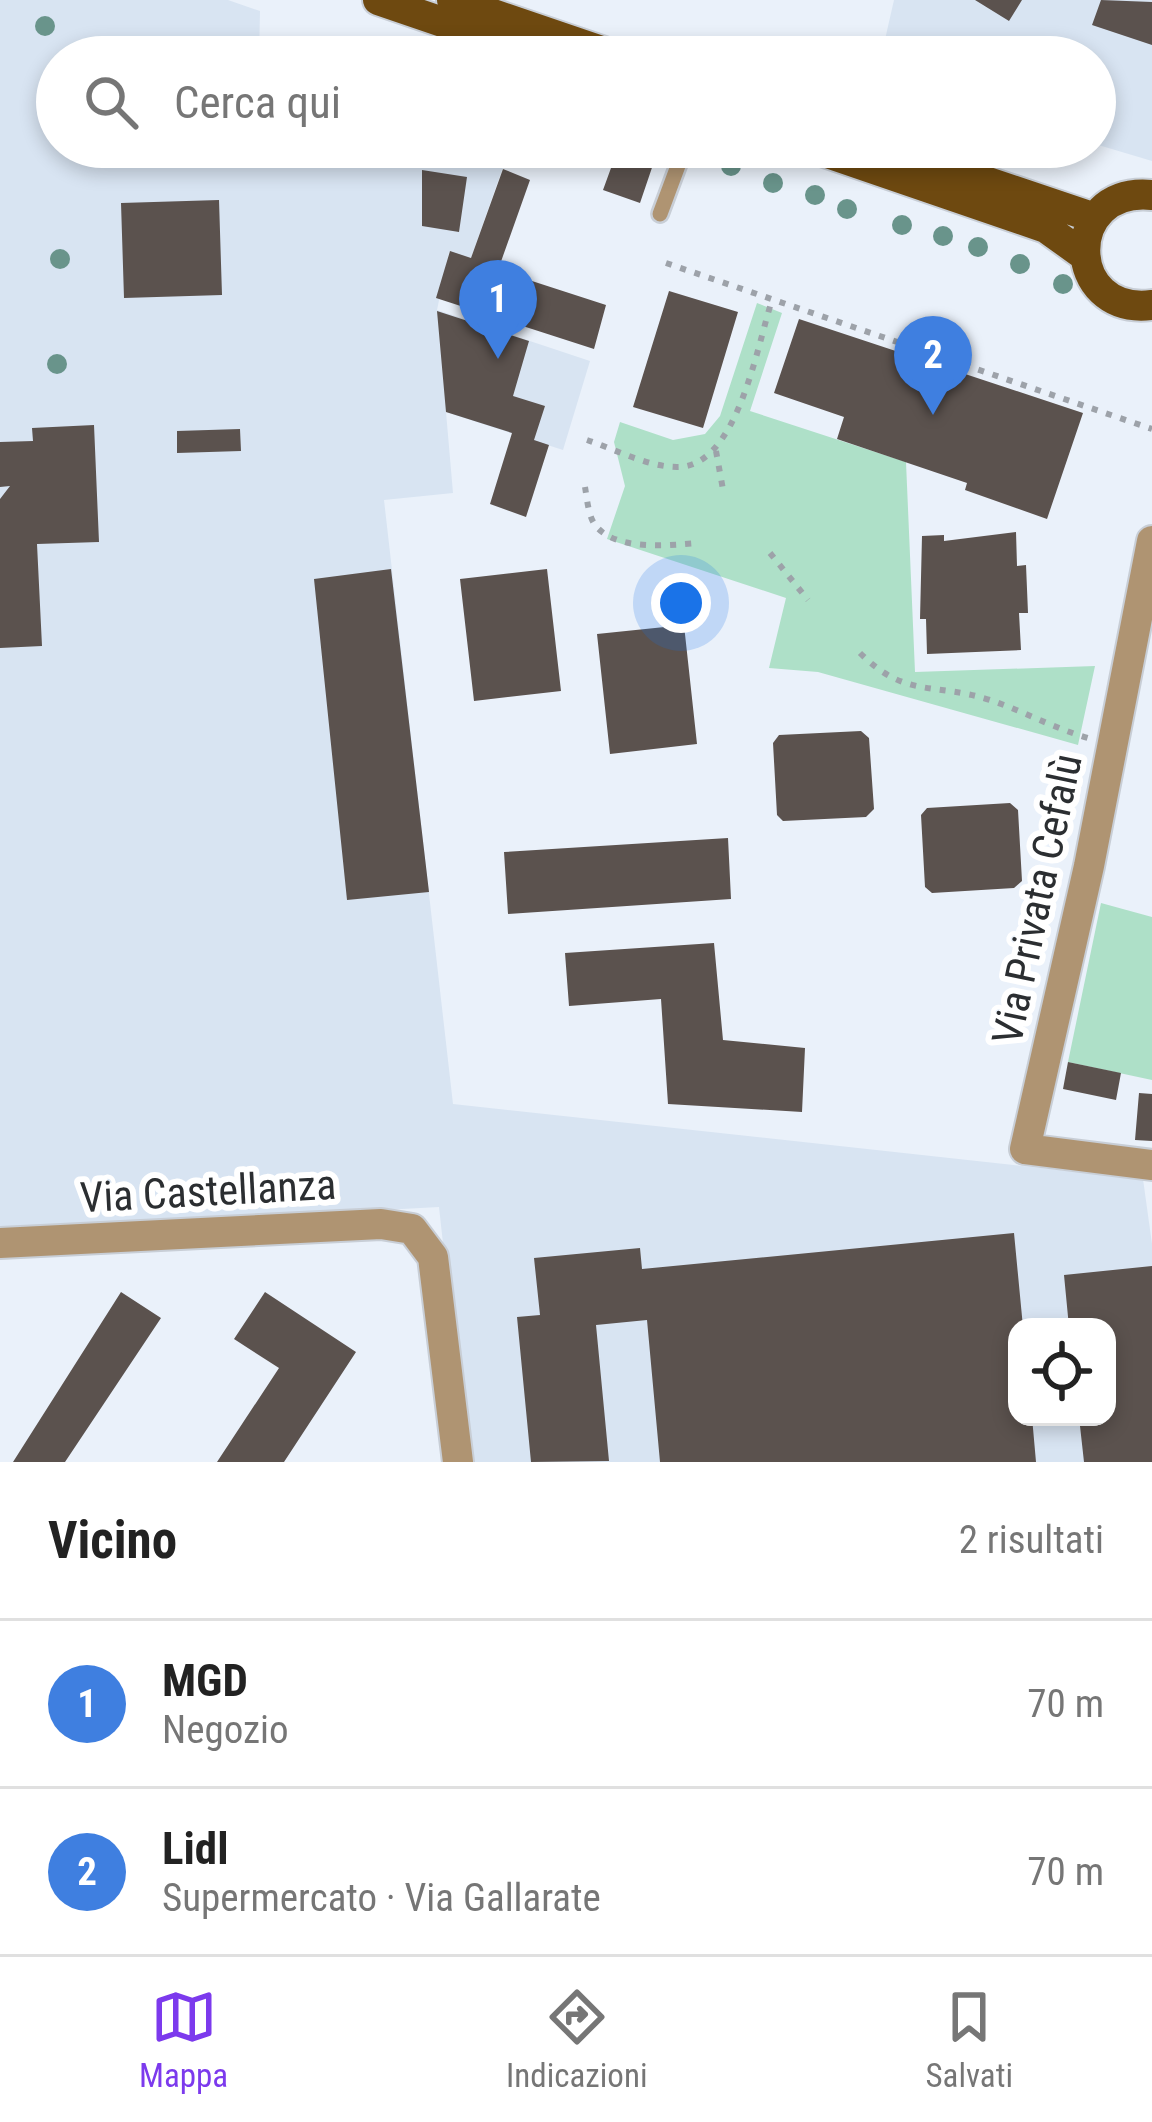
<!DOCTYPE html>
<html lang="it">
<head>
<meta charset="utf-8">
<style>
	body { margin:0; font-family:"Roboto Condensed",sans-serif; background:#f2f2f2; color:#222 }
	.controls { position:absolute; right:36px; bottom:36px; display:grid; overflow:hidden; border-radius:24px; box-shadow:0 6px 18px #0003 }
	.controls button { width:108px; height:108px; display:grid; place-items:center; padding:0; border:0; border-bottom:3px solid #e0e0e0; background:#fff; color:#222; font:60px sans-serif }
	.you { position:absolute; left:681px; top:603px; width:42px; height:42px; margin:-30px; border:9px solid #fff; border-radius:50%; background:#1a73e8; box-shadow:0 0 0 18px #1a73e833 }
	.badge { display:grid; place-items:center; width:78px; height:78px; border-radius:50%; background:#7c3aed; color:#fff; font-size:39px; font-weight:700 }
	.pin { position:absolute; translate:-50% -99px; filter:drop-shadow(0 3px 6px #0008) }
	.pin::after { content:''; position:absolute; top:63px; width:42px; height:36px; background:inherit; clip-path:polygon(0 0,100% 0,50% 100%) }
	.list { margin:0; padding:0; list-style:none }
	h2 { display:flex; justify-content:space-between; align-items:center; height:156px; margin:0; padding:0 48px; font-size:51px }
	h2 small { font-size:39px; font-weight:400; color:#767676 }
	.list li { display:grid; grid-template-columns:78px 1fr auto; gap:36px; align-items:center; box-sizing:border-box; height:168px; padding:0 48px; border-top:3px solid #e0e0e0 }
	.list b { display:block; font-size:45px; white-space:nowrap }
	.list p { margin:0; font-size:39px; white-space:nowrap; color:#767676 }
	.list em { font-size:39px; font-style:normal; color:#767676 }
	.icon { flex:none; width:66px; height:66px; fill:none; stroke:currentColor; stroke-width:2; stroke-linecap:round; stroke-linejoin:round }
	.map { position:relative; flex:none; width:1152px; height:1462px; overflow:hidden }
	.search { position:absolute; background:#fff; box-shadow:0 6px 18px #0003; left:36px; right:36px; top:36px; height:132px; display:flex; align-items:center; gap:30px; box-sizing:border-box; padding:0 42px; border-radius:66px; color:#767676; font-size:45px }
	.sheet { height:492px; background:#fff }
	nav { display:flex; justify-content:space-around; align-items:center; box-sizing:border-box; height:168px; border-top:3px solid #e0e0e0; background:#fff; font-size:33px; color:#767676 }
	nav a { display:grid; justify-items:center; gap:6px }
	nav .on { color:#7c3aed }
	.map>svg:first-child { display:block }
	.built { fill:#d8e4f2; fill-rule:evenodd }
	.green { fill:#aee0c8 }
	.building { fill:#5b524e }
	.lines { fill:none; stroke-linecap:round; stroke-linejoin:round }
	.service-casing { stroke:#c8ced6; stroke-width:20 }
	.minor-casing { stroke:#c8ced6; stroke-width:34 }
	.primary-casing { stroke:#c8ced6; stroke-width:34 }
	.path { stroke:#9da2a9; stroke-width:6; stroke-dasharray:6 9; stroke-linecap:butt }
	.service { stroke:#af9472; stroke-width:15 }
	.minor { stroke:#af9472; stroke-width:30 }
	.primary { stroke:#6e4910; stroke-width:30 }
	.tree { fill:#69948b }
	.labels { text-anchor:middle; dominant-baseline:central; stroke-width:12; stroke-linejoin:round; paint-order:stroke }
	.street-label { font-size:42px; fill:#2b2e31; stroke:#fff }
</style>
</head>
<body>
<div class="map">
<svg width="1152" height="1462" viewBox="0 0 1152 1462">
	<rect width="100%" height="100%" fill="#eaf1fa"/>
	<path class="built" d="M0 0H228L260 11 259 57H57V147H510L471 258 449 252 437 310 590 361 563 450 446 412 453 493 384 500 453 1104 1143 1179 1152 1244V1462H467L439 1207 0 1231ZM1017 1327H1107V1417H1017Z
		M894 0H1152V161L1095 144V57H881Z"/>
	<path class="green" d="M757 303 782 313 750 411 906 462 915 672 1095 666 1078 745 818 672 769 668 786 598 607 539 625 486 614 442 620 422 673 440 705 434 720 416Z
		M1101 903 1152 917V1080L1068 1062Z"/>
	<path class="building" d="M975 0H1022L1009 21Z
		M1101 0 1152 2V45L1092 25Z
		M552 147H659L640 203 603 190 611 168Z
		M503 169 530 180 498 270 606 305 594 349 436 298 450 251 471 258Z
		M422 170 467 177 459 232 422 226Z
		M219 200 222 295 124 298 121 203Z
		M669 291 738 312 703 428 633 407Z
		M437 311 529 341 513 396 545 406 534 440 549 445 526 517 490 504 512 433 446 412Z
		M799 319 1083 413 1047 519 965 490 967 483 837 439 844 417 774 393Z
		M94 425 99 542 37 544 42 646 0 648V499L10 486 0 487V442L33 441 32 428Z
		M240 429 241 451 177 453V431Z
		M1016 532 1017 566 1026 565 1028 613H1019L1021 650 927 654 926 619H920L922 536 944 535V541Z
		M391 569 429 892 347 900 314 579Z
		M547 569 561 691 474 701 460 579Z
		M684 625 697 744 610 754 597 634Z
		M861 731 869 738 874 809 866 817 783 821 777 815 773 743 779 735Z
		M1010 803 1018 810 1022 881 1014 888 932 893 925 887 921 815 927 808Z
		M728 838 731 899 508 914 504 852Z
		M714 943 723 1040 805 1048 802 1112 668 1104 661 999 569 1006 565 953Z
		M1068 1062 1121 1073 1116 1100 1063 1089Z
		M1139 1093 1152 1094V1141L1135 1140Z
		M1014 1233 1023 1327H1017V1417H1032L1036 1462H660L647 1320 596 1325 609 1461 531 1462 517 1317 540 1315 534 1258 640 1248 642 1269Z
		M1152 1266V1462H1084L1079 1417H1107V1327H1069L1064 1275Z
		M121 1292 161 1318 65 1462H13Z
		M265 1292 356 1352 284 1462H217L279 1368 234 1339Z"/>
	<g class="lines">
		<defs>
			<path id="service" d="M660 214 685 147"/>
			<path id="minor" d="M1152 541 1089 866 1025 1149 1152 1165
				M0 1243 381 1224 412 1229 433 1257 458 1462"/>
			<path id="primary" d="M378 0 545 57
				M452 0 619 57
				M810 147 1046 228 1085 256
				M884 147 1095 218
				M1152 195C1062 186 1064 316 1152 305"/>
		</defs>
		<use href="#service" class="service-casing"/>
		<use href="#minor" class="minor-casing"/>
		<use href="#primary" class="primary-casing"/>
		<path class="path" d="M666 263 1152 429
			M587 440C614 449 648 467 677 467 737 468 757 346 772 300
			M716 451 724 495
			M585 487C587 498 588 515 595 525 616 552 670 545 698 543
			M770 553 808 600
			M860 653C906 699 934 682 990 700 1023 711 1053 728 1088 738"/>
		<use href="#service" class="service"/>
		<use href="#minor" class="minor"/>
		<use href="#primary" class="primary"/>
	</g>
	<g class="tree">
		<circle cx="45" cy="26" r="10"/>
		<circle cx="731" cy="166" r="10"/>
		<circle cx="773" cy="183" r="10"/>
		<circle cx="815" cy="195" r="10"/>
		<circle cx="847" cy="209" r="10"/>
		<circle cx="902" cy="225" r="10"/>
		<circle cx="943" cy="236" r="10"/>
		<circle cx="978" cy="247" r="10"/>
		<circle cx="60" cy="259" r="10"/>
		<circle cx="1020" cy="264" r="10"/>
		<circle cx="1063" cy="284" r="10"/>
		<circle cx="57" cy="364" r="10"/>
	</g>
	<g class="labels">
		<g class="street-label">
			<text transform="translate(1037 899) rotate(-78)">Via Privata Cefalù</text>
			<text transform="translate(208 1191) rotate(-3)">Via Castellanza</text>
		</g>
	</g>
</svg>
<div class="controls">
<button><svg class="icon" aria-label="locate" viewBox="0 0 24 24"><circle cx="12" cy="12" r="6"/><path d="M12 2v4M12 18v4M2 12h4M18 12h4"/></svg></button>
</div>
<div class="you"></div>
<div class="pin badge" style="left:498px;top:359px;background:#3f7fe0">1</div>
<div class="pin badge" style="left:933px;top:415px;background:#3f7fe0">2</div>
<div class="search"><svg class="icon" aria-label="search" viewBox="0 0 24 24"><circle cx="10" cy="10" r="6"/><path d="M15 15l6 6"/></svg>Cerca qui</div>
</div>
<section class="sheet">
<h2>Vicino<small>2 risultati</small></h2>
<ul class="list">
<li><span class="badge" style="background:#3f7fe0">1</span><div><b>MGD</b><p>Negozio</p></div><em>70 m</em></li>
<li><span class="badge" style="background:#3f7fe0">2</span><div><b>Lidl</b><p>Supermercato · Via Gallarate</p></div><em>70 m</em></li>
</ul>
</section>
<nav>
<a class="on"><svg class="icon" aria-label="map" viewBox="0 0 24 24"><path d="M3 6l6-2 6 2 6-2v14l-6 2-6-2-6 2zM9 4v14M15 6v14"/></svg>Mappa</a>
<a><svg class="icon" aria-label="directions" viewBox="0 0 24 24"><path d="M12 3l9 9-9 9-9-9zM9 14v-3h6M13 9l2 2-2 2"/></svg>Indicazioni</a>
<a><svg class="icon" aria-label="saved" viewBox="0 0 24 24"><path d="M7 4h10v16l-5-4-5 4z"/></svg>Salvati</a>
</nav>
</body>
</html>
